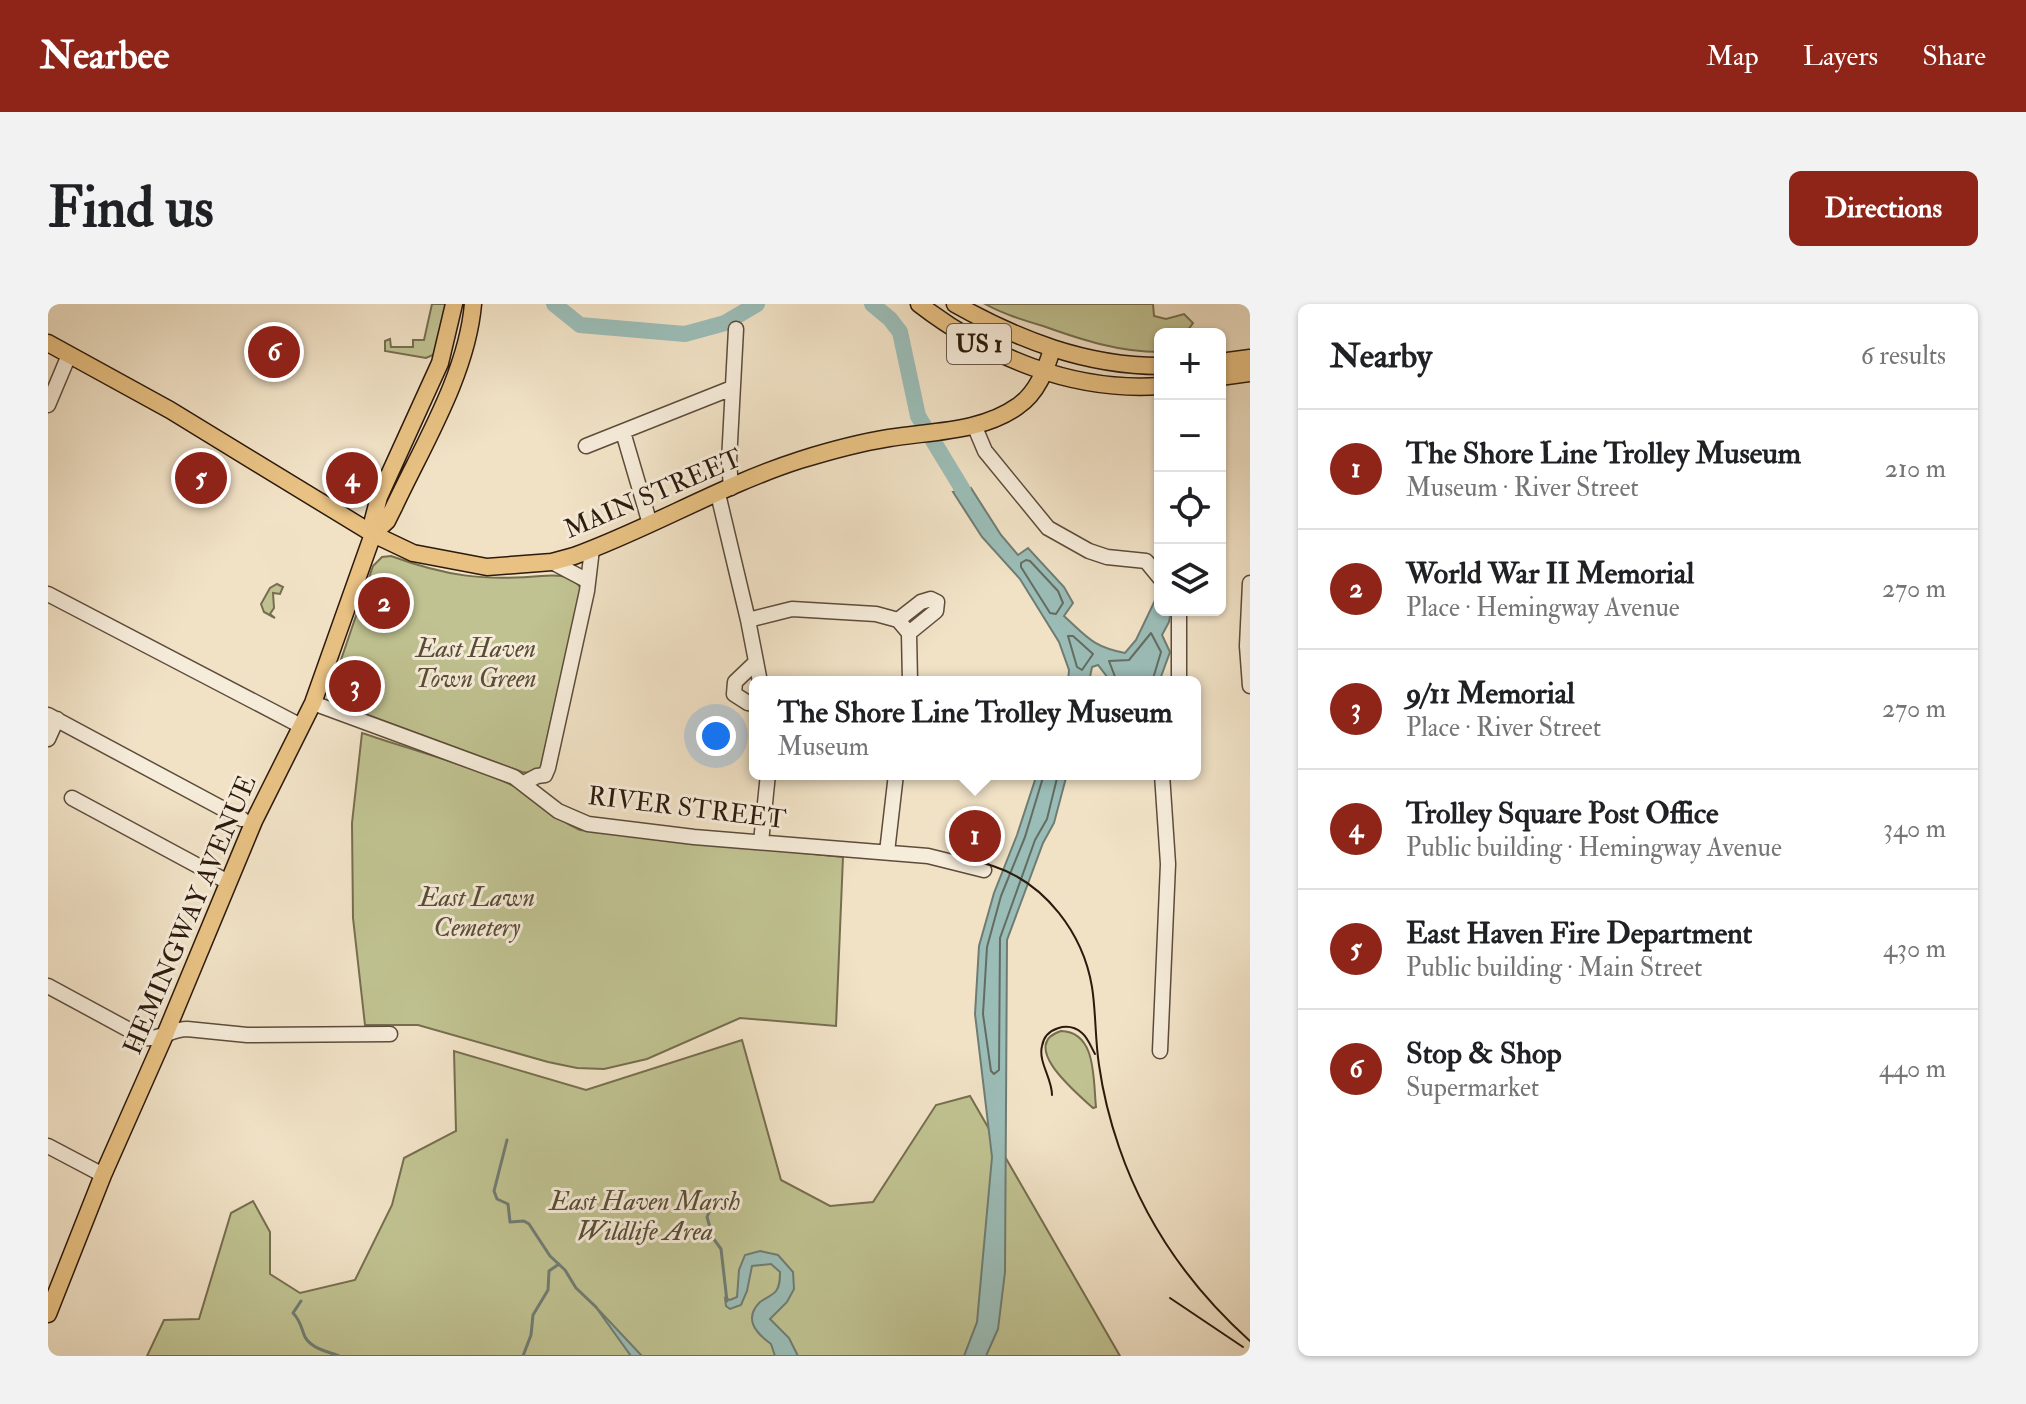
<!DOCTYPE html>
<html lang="en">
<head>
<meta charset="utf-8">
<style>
	body { margin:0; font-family:"IM FELL Double Pica",serif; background:#f2f2f2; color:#202124 }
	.controls { position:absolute; right:24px; top:24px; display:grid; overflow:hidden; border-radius:12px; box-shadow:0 2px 6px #0004 }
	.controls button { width:72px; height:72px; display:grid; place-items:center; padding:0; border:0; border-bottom:2px solid #e0e0e0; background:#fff; color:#202124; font:40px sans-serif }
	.you { position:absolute; left:668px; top:432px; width:28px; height:28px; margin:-20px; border:6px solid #fff; border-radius:50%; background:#1a73e8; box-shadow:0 0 0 12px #1a73e833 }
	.badge { display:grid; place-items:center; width:52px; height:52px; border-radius:50%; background:#8f2418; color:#fff; font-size:26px; font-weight:700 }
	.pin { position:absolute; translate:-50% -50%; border:4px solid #fff; box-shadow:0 2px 8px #0006 }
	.popup { position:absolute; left:701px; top:372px; width:452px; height:104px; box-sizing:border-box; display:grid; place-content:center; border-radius:12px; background:#fff; filter:drop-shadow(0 2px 6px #0005); font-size:26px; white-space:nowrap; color:#757577 }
	.popup b { font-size:30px; color:#202124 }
	.popup::after { content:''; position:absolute; left:50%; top:100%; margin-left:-16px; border:16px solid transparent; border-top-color:#fff }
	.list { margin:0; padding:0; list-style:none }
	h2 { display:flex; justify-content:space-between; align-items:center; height:104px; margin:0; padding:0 32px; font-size:34px }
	h2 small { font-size:26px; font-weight:400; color:#757577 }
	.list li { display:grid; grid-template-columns:52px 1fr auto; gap:24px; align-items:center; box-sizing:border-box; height:120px; padding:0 32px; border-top:2px solid #e0e0e0 }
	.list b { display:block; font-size:30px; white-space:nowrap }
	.list p { margin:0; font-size:26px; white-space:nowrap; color:#757577 }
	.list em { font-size:26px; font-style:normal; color:#757577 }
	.icon { flex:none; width:44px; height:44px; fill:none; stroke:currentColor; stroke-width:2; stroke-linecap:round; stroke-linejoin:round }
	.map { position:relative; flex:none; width:1202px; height:1052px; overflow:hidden; border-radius:12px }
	header { display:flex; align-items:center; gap:48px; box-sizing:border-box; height:112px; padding:0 40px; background:#8f2418; color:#fff }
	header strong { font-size:38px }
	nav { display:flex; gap:44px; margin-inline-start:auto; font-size:28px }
	.intro { display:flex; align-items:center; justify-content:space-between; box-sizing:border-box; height:192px; padding:0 48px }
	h1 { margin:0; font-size:56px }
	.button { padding:20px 36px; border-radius:12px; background:#8f2418; color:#fff; font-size:28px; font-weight:700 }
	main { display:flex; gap:48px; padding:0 48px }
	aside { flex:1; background:#fff; border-radius:12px; box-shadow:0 2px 6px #0004 }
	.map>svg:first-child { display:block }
	.green { fill:#c0c291; stroke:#766e4f; stroke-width:2 }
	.water { fill:#9bbdb7; stroke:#6f7c73; stroke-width:2 }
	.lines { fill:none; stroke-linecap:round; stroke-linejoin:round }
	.shore { stroke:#646c62; stroke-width:2 }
	.stream { stroke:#6f7c73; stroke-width:3 }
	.river { stroke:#9bbdb7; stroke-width:16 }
	.minor-casing { stroke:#5d4c3b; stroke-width:17 }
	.major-casing { stroke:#2c1a0d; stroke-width:19 }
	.minor { stroke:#f6ecda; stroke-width:14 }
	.major { stroke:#e8c183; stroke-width:16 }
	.tram { stroke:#2c1a0d; stroke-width:2 }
	.labels { text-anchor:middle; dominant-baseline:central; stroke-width:6; stroke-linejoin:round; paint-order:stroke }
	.shield { fill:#f6ecda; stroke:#69594a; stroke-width:2 }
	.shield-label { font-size:24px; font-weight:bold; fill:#2c1a0d }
	.street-label { font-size:26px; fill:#2c1a0d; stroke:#f6ecda }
	.park-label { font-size:26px; font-style:italic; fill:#584c35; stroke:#f6ecda }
</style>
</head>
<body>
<header>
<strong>Nearbee</strong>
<nav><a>Map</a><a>Layers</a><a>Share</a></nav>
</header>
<div class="intro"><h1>Find us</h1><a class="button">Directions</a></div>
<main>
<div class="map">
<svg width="1202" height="1052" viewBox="0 0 1202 1052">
	<rect width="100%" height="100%" fill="#f1e2c6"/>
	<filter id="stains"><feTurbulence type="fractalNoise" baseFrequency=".0025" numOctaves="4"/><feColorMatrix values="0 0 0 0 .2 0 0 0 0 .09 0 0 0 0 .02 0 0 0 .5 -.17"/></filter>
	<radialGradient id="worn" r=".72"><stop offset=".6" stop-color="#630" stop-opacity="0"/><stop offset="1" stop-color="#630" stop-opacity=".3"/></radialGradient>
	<path class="green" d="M384 0H399L387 50 378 54 337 47V37L342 35 343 43H365V36H376Z
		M937 0H1105L1106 12 1118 15 1136 10 1145 19 1137 30H1112V48C1071 48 1034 36 995 22 975 16 955 10 937 0Z
		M343 252C398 272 434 277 493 272 508 271 523 270 533 284L493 463 483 469 474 468 290 400 284 392 283 385 325 262 334 253Z
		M229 280 235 283 232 290 225 289 226 304 222 310 227 314 216 308 213 300 222 284Z
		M314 429C364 446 418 460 466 482 492 494 505 515 532 526L795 553 788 722 692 714 599 755 556 765 529 764 500 758 370 721H317L305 614 304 519Z
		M1013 727C1049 728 1045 776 1048 803L1045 804C1031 791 969 741 1013 727Z
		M694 736 733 876 782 902 825 898 888 801 922 792 1072 1052H99L116 1016 151 1015 183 909 205 897 222 928V970L252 989 307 976 344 901 356 854 408 827 406 747 538 786Z"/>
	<path class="water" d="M923 184 953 231 970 251 980 244 1016 283 1025 299 1016 312C1039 333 1045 343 1077 349L1088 336 1112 286V306H1123L1121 318 1114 331 1122 348 1111 378H1063L1050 361 1044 363 1041 378H1020L1021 366 1011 338 972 275 934 233 905 188Z
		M989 470H1019L1006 519 995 539 959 636 957 968 950 1025 938 1052H916L929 1018 944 853 927 710 931 642 946 589 969 531Z
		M712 947 730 951 745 968 746 985 739 998 722 1015 741 1034 750 1052H727L723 1040C708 1029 695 1015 712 998 717 994 724 992 728 987 732 982 732 975 732 968L723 960 704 962 699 987 693 1001 682 1005 678 1002 677 994 682 996 689 993 691 966 697 951Z
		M547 1002 594 1052H583Z"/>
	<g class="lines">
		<path class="shore" d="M978 256 982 257 1010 287 1015 299 1008 310 1002 309 973 263V259Z
			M1020 332H1025L1045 350 1034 366 1029 363Z
			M1069 378 1061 357 1081 356 1103 329 1113 348 1104 378
			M996 470 977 533 953 592 939 643 935 710 943 767 946 770 951 766 952 634 987 536 999 515 1010 470"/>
		<path class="stream" d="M459 836 446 887 449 895 460 900 462 918 476 917 481 920 502 952 517 966 528 984 548 1003
			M674 895 662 906 659 913 665 934 673 945 679 997
			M253 997 245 1009C253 1017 253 1024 257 1033 264 1045 279 1047 291 1052
			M475 1052 483 1031 485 1011 500 986 501 967 511 960"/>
		<path class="river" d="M506 0 532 21 637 30 677 19 709 0
			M824 0 842 15 852 28 870 112 915 186"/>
		<defs>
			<path id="minor" d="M0 101 21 51
				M926 121 937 147 1000 224 1041 247 1059 253 1098 257 1112 274
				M575 128 602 220
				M538 142 684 84
				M683 184 681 157 688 25
				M670 190 700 316 712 378
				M504 258 540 277
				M1202 279 1199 342 1202 382
				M0 290 253 422
				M700 316 744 305 828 310 850 316 861 329 888 307 889 298 883 295 873 298 850 316
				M861 329 862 378
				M1131 378V306
				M265 399 466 473 510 507 540 520 646 533 880 552 936 566
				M707 400 700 399 686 390 687 378 708 358
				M0 411 194 515
				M0 435 9 415
				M476 479 489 472 497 471 500 464 539 287 544 245
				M24 494 180 578
				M713 538 720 470
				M839 548 848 470
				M0 682 96 734C112 736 124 725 139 725L199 731 342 730
				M1112 747 1120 560 1114 470
				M0 842 55 871"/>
			<path id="major" d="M871 0C940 53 1024 88 1112 82
				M907 0C971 36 1038 62 1112 62
				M0 39 122 106 325 230 365 249 439 263 504 258 526 252C603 224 674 181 752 156 781 147 810 139 841 134 884 127 934 128 970 102 989 89 998 66 1004 45
				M1172 58 1202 54
				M1172 73 1202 69
				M325 230 339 217 346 203C375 141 419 70 425 0
				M0 1010 55 871 117 731 206 517 265 399 325 230V216L331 193 392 59 406 0"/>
		</defs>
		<use href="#minor" class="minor-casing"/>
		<use href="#major" class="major-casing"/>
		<use href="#minor" class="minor"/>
		<use href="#major" class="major"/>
		<path class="tram" d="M909 554C921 557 933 558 945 562 997 579 1035 629 1044 683 1048 708 1047 735 1051 761 1055 789 1062 817 1071 843 1097 919 1143 984 1202 1037
			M1004 791C1004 774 990 758 994 742 997 724 1020 717 1034 729 1040 734 1043 743 1047 750
			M1122 994 1195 1043"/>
	</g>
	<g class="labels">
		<rect class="shield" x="899" y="20" width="64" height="40" rx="6"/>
		<g class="shield-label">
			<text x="931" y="40">US 1</text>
		</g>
		<g class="street-label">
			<text transform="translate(605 190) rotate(-23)">MAIN STREET</text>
			<text transform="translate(639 504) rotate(7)">RIVER STREET</text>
			<text transform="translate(142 611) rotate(-67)">HEMINGWAY AVENUE</text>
		</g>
		<g class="park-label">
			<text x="428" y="345">East Haven<tspan x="428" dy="30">Town Green</tspan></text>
			<text x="429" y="594">East Lawn<tspan x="429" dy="30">Cemetery</tspan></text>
			<text x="597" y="898">East Haven Marsh<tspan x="597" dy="30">Wildlife Area</tspan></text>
		</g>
	</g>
	<rect width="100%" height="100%" filter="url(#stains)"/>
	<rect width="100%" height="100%" fill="url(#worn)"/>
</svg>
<div class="controls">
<button>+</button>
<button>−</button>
<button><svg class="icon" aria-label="locate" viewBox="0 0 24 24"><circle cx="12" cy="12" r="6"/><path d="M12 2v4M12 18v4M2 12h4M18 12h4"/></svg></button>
<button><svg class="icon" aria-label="layers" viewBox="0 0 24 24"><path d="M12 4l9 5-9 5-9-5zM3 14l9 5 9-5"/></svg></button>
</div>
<div class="you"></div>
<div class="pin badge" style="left:927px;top:532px">1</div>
<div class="popup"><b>The Shore Line Trolley Museum</b>Museum</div>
<div class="pin badge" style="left:336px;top:299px">2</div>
<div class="pin badge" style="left:307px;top:382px">3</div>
<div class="pin badge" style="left:304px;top:174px">4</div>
<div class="pin badge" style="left:153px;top:174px">5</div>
<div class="pin badge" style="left:226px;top:48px">6</div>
</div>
<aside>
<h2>Nearby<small>6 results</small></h2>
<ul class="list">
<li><span class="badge">1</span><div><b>The Shore Line Trolley Museum</b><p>Museum · River Street</p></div><em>210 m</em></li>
<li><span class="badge">2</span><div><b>World War II Memorial</b><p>Place · Hemingway Avenue</p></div><em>270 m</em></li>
<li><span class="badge">3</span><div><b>9/11 Memorial</b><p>Place · River Street</p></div><em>270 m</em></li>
<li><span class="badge">4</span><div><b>Trolley Square Post Office</b><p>Public building · Hemingway Avenue</p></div><em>340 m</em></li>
<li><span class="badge">5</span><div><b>East Haven Fire Department</b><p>Public building · Main Street</p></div><em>430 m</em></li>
<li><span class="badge">6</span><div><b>Stop &amp; Shop</b><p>Supermarket</p></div><em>440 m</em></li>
</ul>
</aside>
</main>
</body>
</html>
